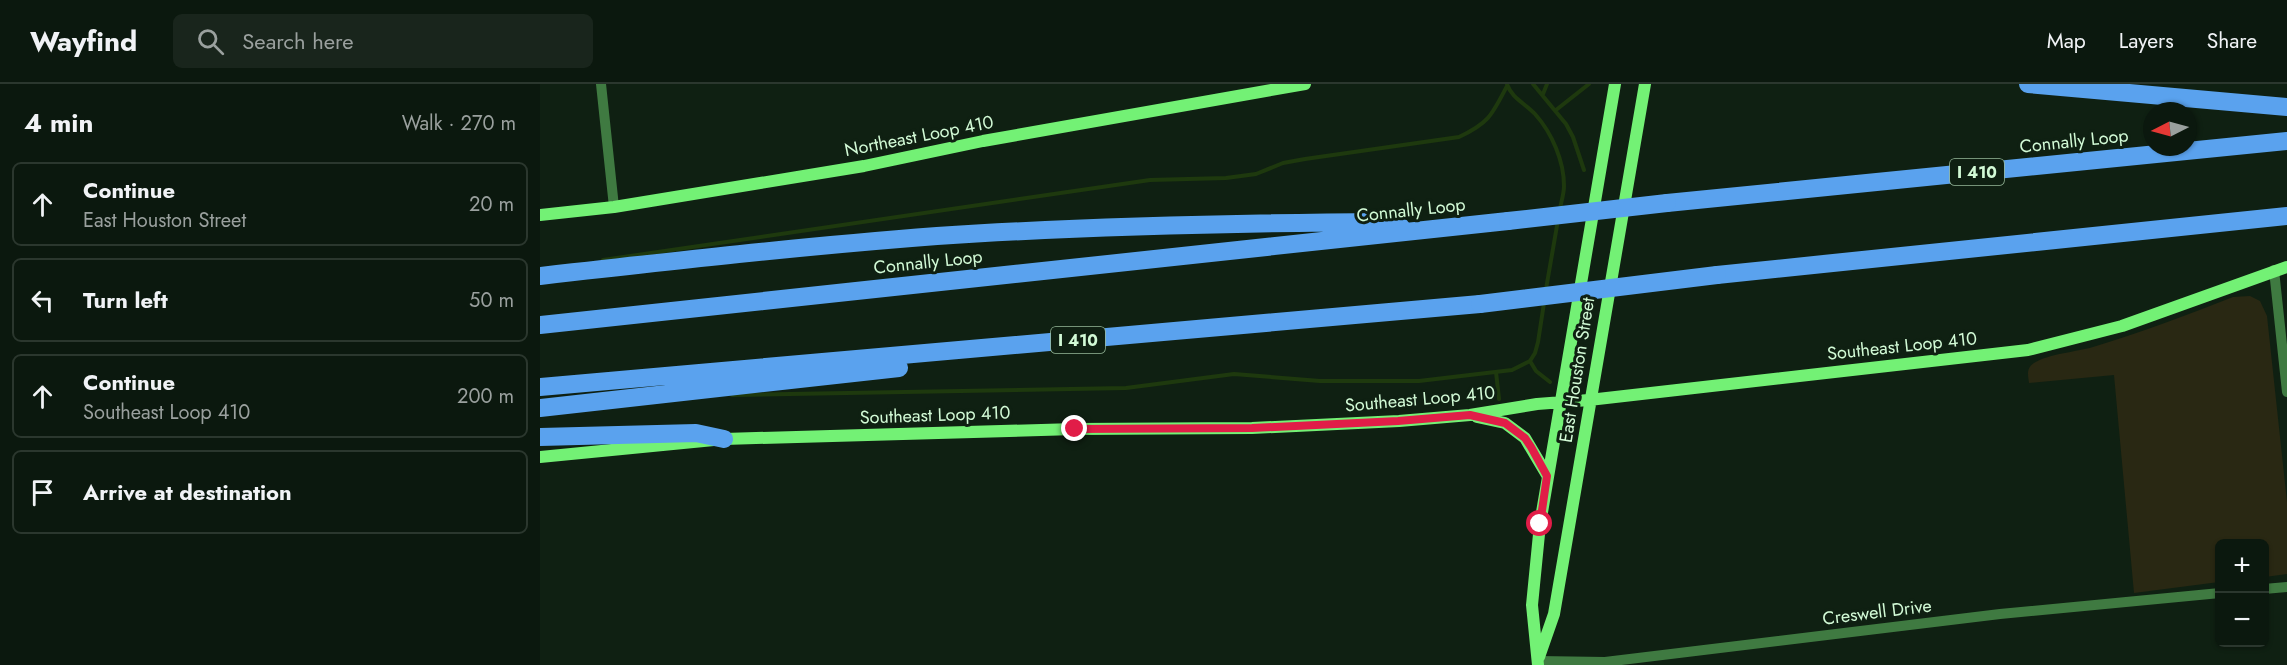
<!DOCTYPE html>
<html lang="en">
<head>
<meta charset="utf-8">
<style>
	body { margin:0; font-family:Jost,sans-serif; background:#19251c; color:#f1f3f6 }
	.controls { position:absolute; right:18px; bottom:18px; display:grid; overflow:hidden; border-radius:9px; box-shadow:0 2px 4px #0004 }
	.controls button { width:54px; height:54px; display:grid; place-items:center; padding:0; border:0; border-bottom:2px solid #2b372e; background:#0b180e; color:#f1f3f6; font:30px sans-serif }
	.compass { position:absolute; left:1603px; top:18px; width:54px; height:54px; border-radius:50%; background:#0b180e; box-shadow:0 2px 4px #0004; rotate:264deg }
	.stop { position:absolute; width:18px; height:18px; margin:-14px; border:4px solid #e11d48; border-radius:50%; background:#fff }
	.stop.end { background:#e11d48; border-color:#fff; box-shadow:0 2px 6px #0008 }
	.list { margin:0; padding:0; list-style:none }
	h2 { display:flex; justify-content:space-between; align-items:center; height:78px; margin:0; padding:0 24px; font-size:26px }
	h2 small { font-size:20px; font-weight:400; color:#9aa09e }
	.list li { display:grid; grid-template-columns:39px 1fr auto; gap:18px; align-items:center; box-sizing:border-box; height:84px; margin:0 12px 12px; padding:0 12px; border:2px solid #2b372e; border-radius:9px }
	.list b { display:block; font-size:22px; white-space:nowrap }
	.list p { margin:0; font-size:20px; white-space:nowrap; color:#9aa09e }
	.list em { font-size:20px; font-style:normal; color:#9aa09e }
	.icon { flex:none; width:33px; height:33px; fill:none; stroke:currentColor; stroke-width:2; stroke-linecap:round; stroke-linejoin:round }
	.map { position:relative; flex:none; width:1747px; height:581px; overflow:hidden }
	header { display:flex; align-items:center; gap:36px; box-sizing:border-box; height:84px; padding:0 30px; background:#0b180e; border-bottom:2px solid #2b372e }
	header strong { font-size:28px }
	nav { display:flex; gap:33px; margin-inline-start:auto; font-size:21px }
	.search { width:420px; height:54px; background:#19251c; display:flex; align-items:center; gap:15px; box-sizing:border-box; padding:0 21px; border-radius:9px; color:#9aa09e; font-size:22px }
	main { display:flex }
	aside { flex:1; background:#0b180e }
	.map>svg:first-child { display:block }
	.green { fill:#292813 }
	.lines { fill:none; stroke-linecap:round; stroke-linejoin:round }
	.stream { stroke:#1e390e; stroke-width:4 }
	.minor { stroke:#3f7a41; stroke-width:10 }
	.secondary { stroke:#73f175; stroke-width:12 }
	.motorway { stroke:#5aa2ee; stroke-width:18 }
	.motorway-bridge { stroke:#5aa2ee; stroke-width:18 }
	.route { stroke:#e11d48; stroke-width:8 }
	.labels { text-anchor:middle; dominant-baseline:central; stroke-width:6; stroke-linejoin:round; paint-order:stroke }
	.shield { fill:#0f2012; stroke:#98b99b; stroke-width:1.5 }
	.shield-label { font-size:16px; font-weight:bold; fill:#d2fad6 }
	.street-label { font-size:18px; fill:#d2fad6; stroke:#0f2012 }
</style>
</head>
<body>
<header>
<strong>Wayfind</strong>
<div class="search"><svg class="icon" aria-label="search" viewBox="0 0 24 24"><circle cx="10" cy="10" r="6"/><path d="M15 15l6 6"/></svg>Search here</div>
<nav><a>Map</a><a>Layers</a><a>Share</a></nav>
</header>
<main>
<aside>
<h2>4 min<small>Walk · 270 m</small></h2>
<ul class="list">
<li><svg class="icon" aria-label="ahead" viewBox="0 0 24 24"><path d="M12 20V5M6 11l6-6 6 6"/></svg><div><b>Continue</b><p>East Houston Street</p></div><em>20 m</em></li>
<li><svg class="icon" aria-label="left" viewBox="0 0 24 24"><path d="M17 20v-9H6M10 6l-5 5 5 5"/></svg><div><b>Turn left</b></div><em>50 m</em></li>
<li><svg class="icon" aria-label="ahead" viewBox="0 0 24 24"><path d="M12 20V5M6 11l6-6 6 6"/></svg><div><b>Continue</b><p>Southeast Loop 410</p></div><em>200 m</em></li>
<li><svg class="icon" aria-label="arrive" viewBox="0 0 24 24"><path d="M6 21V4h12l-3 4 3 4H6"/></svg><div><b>Arrive at destination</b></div></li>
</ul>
</aside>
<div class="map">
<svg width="1747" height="581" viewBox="0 0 1747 581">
	<rect width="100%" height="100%" fill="#0f2012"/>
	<path class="green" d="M1710 212 1720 217 1727 232 1747 418V490L1725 493 1724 460H1680L1679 498 1594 509 1574 291 1489 299C1488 291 1486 284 1494 279 1508 270 1536 268 1553 263 1600 249 1647 231 1693 213Z"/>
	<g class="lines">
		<path class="stream" d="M967 0C972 15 985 19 995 30 1012 49 1024 77 1024 102 1024 110 1021 118 1020 125
			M993 0 1026 40 1033 53 1044 86
			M1003 10 1007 0
			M1016 26 1049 0
			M63 176 610 96 686 94 716 90 743 79 765 75 919 53C949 39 952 31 967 2
			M1006 205 1018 136
			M990 277 996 287 1010 298
			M956 288 959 315
			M192 311 586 304 694 290 780 297H879L972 286 990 277 995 269 998 258 1004 219"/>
		<path class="minor" d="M61 0 74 123
			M1734 186 1747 308
			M1724 505 1747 503
			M998 577 1065 578 1460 530 1680 509"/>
		<path class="secondary" d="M0 131 74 123 324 82 443 57 765 0
			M937 333 965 339 985 354 1007 391
			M0 373 184 355 535 345 712 344 859 337 930 331 997 320 1049 316 1488 266 1582 242 1747 183
			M999 573 1014 530 1105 0
			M998 581 992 521 1000 440 1075 0"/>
		<path class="motorway" d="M1488 0 1747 23
			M1127 119 1747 57
			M1177 191 1747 132
			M0 192C132 177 265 162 397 152 547 142 697 139 846 138L861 143
			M0 241 968 137
			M0 303 940 220
			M0 324 359 284
			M0 353 156 349 184 355"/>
		<path class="motorway-bridge" d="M968 137 1127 119
			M940 220 1177 191"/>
	</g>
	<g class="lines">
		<path class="route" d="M535 345 712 344 858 337 930 331 965 339 985 354 991 363 1007 392 1000 440"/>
	</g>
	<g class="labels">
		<g class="shield">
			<rect x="1410" y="75" width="54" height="26" rx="4.5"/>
			<rect x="511" y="243" width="54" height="26" rx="4.5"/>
		</g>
		<g class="shield-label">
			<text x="1437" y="88">I 410</text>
			<text x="538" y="256">I 410</text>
		</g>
		<g class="street-label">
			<text transform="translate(379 52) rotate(-11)">Northeast Loop 410</text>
			<text transform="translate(1534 57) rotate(-6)">Connally Loop</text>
			<text transform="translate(871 126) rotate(-6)">Connally Loop</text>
			<text transform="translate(388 178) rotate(-6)">Connally Loop</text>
			<text transform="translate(1362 262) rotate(-6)">Southeast Loop 410</text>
			<text transform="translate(1037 286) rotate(-81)">East Houston Street</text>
			<text transform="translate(880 315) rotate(-5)">Southeast Loop 410</text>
			<text transform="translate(395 331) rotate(-2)">Southeast Loop 410</text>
			<text transform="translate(1337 528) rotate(-7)">Creswell Drive</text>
		</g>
	</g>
</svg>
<div class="controls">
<button>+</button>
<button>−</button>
</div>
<svg class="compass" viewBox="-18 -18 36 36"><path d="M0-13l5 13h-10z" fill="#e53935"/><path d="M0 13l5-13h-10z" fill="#9aa09e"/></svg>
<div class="stop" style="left:1000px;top:440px"></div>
<div class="stop end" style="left:535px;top:345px"></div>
</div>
</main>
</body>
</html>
